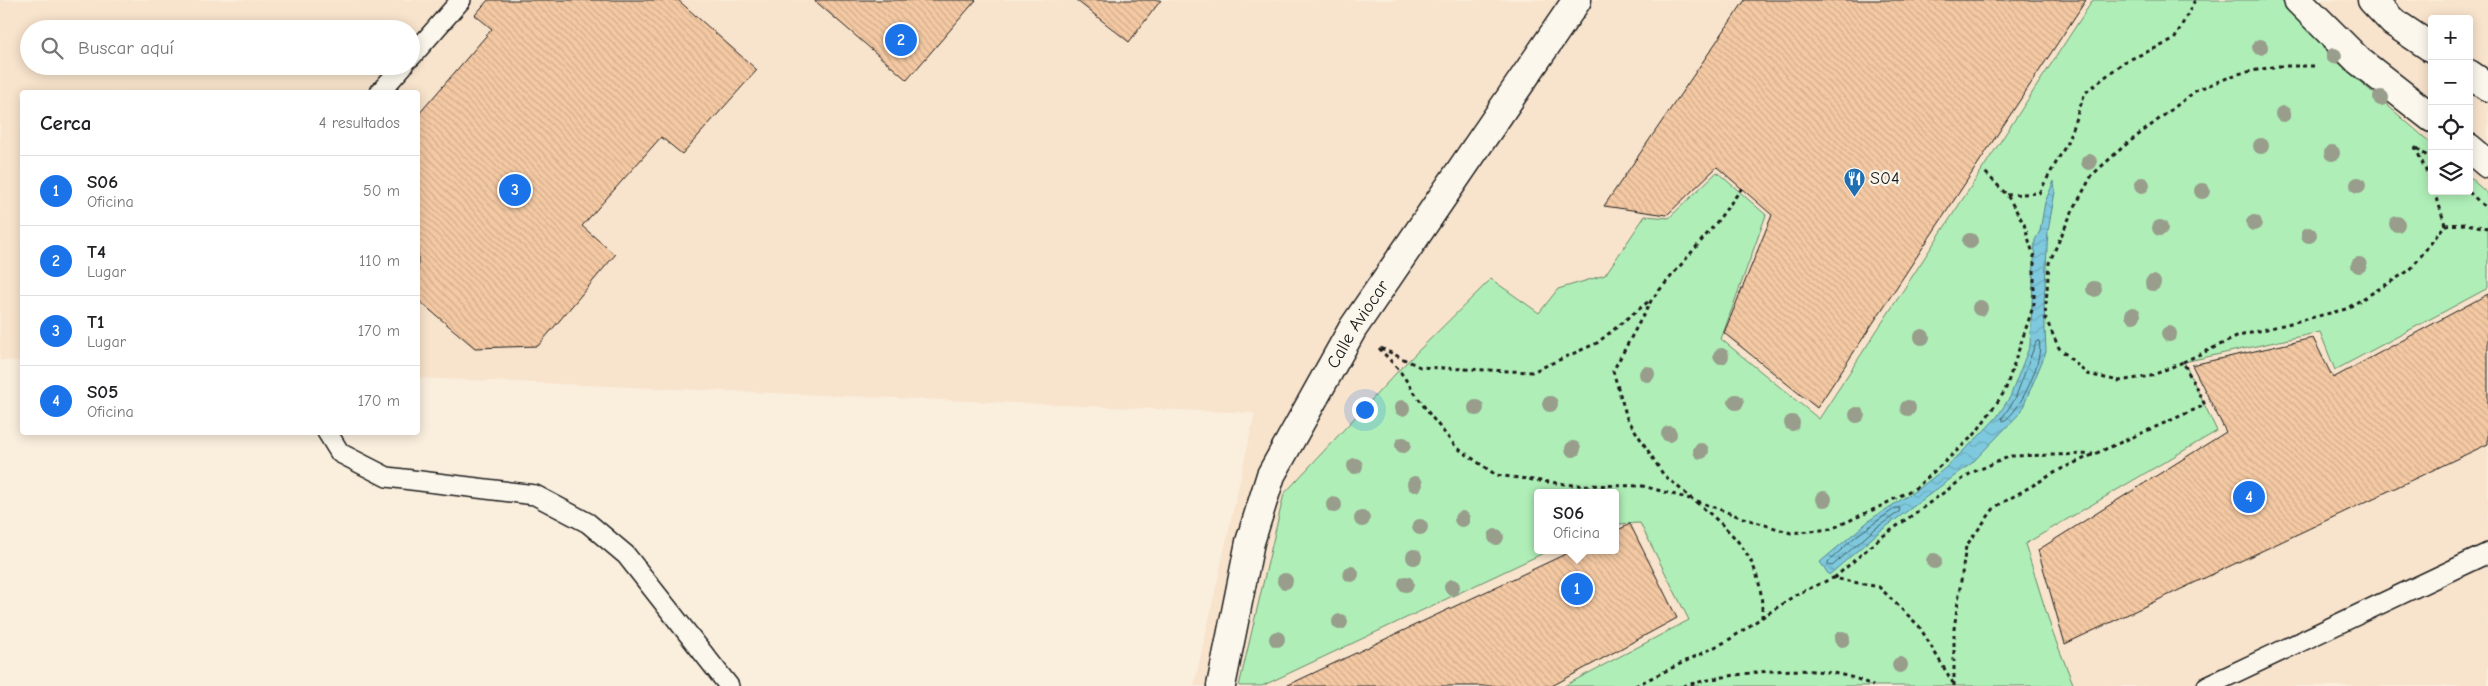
<!DOCTYPE html>
<html lang="es">
<head>
<meta charset="utf-8">
<style>
	body { margin:0; font-family:"Comic Neue",sans-serif; background:#f2f2f2; color:#202124 }
	.controls { position:absolute; right:15px; top:15px; display:grid; overflow:hidden; border-radius:5px; box-shadow:0 2px 12px #0003 }
	.controls button { width:45px; height:45px; display:grid; place-items:center; padding:0; border:0; border-bottom:1px solid #e0e0e0; background:#fff; color:#202124; font:25px sans-serif }
	.you { position:absolute; left:1364px; top:409px; width:18px; height:18px; margin:-12px; border:4px solid #fff; border-radius:50%; background:#1a73e8; box-shadow:0 0 0 8px #1a73e833 }
	.badge { display:grid; place-items:center; width:32px; height:32px; border-radius:50%; background:#1a73e8; color:#fff; font-size:16px; font-weight:700 }
	.pin { position:absolute; translate:-50% -50%; border:2px solid #fff; box-shadow:0 1px 5px #0006 }
	.popup { position:absolute; left:1534px; top:489px; width:85px; height:65px; box-sizing:border-box; display:grid; place-content:center; border-radius:5px; background:#fff; filter:drop-shadow(0 1px 4px #0005); font-size:16px; white-space:nowrap; color:#757577 }
	.popup b { font-size:19px; color:#202124 }
	.popup::after { content:''; position:absolute; left:50%; top:100%; margin-left:-10px; border:10px solid transparent; border-top-color:#fff }
	.list { margin:0; padding:0; list-style:none }
	h2 { display:flex; justify-content:space-between; align-items:center; height:65px; margin:0; padding:0 20px; font-size:21px }
	h2 small { font-size:16px; font-weight:400; color:#757577 }
	.list li { display:grid; grid-template-columns:32px 1fr auto; gap:15px; align-items:center; box-sizing:border-box; height:70px; padding:0 20px; border-top:1px solid #e0e0e0 }
	.list b { display:block; font-size:19px; white-space:nowrap }
	.list p { margin:0; font-size:16px; white-space:nowrap; color:#757577 }
	.list em { font-size:16px; font-style:normal; color:#757577 }
	.icon { flex:none; width:28px; height:28px; fill:none; stroke:currentColor; stroke-width:2; stroke-linecap:round; stroke-linejoin:round }
	.map { position:relative; flex:none; width:2488px; height:686px; overflow:hidden }
	.search { position:absolute; background:#fff; box-shadow:0 2px 12px #0003; left:20px; top:20px; width:400px; height:55px; display:flex; align-items:center; gap:12px; box-sizing:border-box; padding:0 18px; border-radius:28px; color:#757577; font-size:19px }
	.panel { position:absolute; background:#fff; box-shadow:0 2px 12px #0003; left:20px; top:90px; width:400px; height:345px; border-radius:5px }
	.map>svg:first-child { display:block }
	.built { fill:#f8e3cc; fill-rule:evenodd }
	.green { fill:#afefb7; stroke:#66866a }
	.water { fill:url(#water-waves); stroke:#578490 }
	.lines { fill:none; stroke-linecap:round; stroke-linejoin:round }
	.shore { stroke:#43616a; stroke-width:1 }
	.building { fill:url(#building-back-hatch); stroke:#1c1c1c }
	.lane-casing { stroke:#1c1c1c; stroke-width:22 }
	.street-casing { stroke:#1c1c1c; stroke-width:31 }
	.path { stroke:#1c1c1c; stroke-width:3; stroke-dasharray:4 4; stroke-linecap:butt }
	.lane { stroke:#fbf7ec; stroke-width:19 }
	.street { stroke:#fbf7ec; stroke-width:28 }
	.tree { fill:#989d8c }
	.labels { text-anchor:middle; dominant-baseline:central; stroke-width:4.5; stroke-linejoin:round; paint-order:stroke }
	.poi-label { font-size:18px; fill:#1c1c1c; stroke:#fbf7ec; text-anchor:start }
	.street-label { font-size:18px; fill:#1c1c1c; stroke:#fbf7ec }
</style>
</head>
<body>
<div class="map">
<svg width="2488" height="686" viewBox="0 0 2488 686">
	<defs>
		<pattern id="water-waves" width="16" height="10" patternUnits="userSpaceOnUse" patternTransform="scale(1.25)"><rect width="16" height="10" fill="#7ec9de"/><path d="M0 5q4-4 8 0t8 0" fill="none" stroke="#6cacbe"/></pattern>
		<pattern id="building-back-hatch" width="6" height="6" patternUnits="userSpaceOnUse" patternTransform="scale(1.25)"><rect width="6" height="6" fill="#f4c9a3"/><path d="M-1 5l2 2M0 0l6 6M5-1l2 2" fill="none" stroke="#d1ac8c"/></pattern>
	</defs>
	<rect width="100%" height="100%" fill="#faeedd"/>
	<filter id="ink" filterUnits="userSpaceOnUse"><feTurbulence type="fractalNoise" baseFrequency=".02" numOctaves="2"/><feDisplacementMap in="SourceGraphic" scale="10" xChannelSelector="R" yChannelSelector="G"/><feConvolveMatrix kernelMatrix="1 2 1 2 8 2 1 2 1" color-interpolation-filters="sRGB"/></filter>
	<g filter="url(#ink)">
		<path class="built" d="M0 0H2488V686H1194L1255 413 418 378V92H22V361L0 360ZM2432 19H2469V191H2432ZM29 29H411V66H29ZM1538 493H1616V550H1538Z"/>
		<path class="green" d="M2093 0H2281L2334 59 2432 144V191H2469V177L2488 194V288L2335 370 2320 332 2184 362 2217 431 2025 544 2053 634 2074 686H1564L1689 620 1640 523 1616 524V493H1538V550H1550L1262 686H1239L1284 494 1399 370 1491 279 1539 313 1558 289 1605 275 1645 216 1669 218 1717 172 1766 215 1721 339 1819 419Z"/>
		<path class="water" d="M2054 181 2055 192 2048 231 2044 304 2046 352 2021 412 1972 463 1879 532 1829 575 1820 562 1871 519 1921 487 1944 469 1979 436 1997 417 2010 397 2030 345 2035 240 2040 231 2045 202Z"/>
		<g class="lines">
			<path class="shore" d="M2039 341C2045 357 2019 415 2003 421L2002 418 2015 399 2036 342Z
				M1896 508H1900L1899 512 1876 528 1832 566 1828 565V562L1855 537Z"/>
		</g>
		<path class="building" d="M488 0H678L757 70 682 154 661 137 582 226 615 255 538 346 475 348 418 300V115L492 29 475 15Z
			M814 0H976L907 80Z
			M1076 0H1161L1129 42Z
			M1745 0H2086L1817 408 1724 333 1772 215 1717 167 1667 215 1604 206Z
			M2488 294V444L2065 644 2038 550 2226 432 2192 365 2313 338 2333 378Z
			M1630 524 1677 618 1552 686H1286L1574 550H1616V531Z"/>
		<g class="lines">
			<defs>
				<path id="lane" d="M411 57 461 0
					M380 92 403 66
					M327 432 340 453 387 477 535 495 588 523 626 555 729 686
					M2207 686 2488 553"/>
				<g id="street">
					<path d="M2298 0 2359 61 2432 118"/>
					<path d="M2372 0 2393 22 2432 48"/>
					<path d="M2469 74 2488 87"/>
					<path d="M2469 148 2488 164"/>
					<path id="s1" d="M1221 686 1250 542 1271 475 1353 328 1577 0"/>
				</g>
			</defs>
			<use href="#lane" class="lane-casing"/>
			<use href="#street" class="street-casing"/>
			<path class="path" d="M2415 147 2432 183
				M2417 148 2432 160
				M1742 188 1713 227 1652 299 1613 371 1627 418 1663 474 1692 499 1740 517 1791 533 1831 529 1879 507 1917 487 1975 434 2005 391 2034 304V257L2024 224 2007 195 1983 170
				M2469 192 2488 210
				M2007 195 2039 193 2066 145 2085 93 2124 62 2174 40 2195 0
				M2445 225 2466 224 2488 228
				M1379 348 1399 370 1430 415 1456 447 1496 475 1572 485 1643 486 1690 499
				M1381 348 1420 367 1532 372 1597 343 1649 301
				M2183 362 2239 336 2346 309 2410 270 2445 225 2435 191
				M1696 502C1737 536 1764 561 1762 618
				M1834 578 1879 539 1971 473 2011 456 2093 454
				M1635 686 1727 641 1797 594 1833 578 1879 587 1919 626 1953 683
				M1683 686C1735 672 1824 659 1873 686
				M1954 686V629L1966 546 1995 507 2063 468 2205 405 2183 362 2151 376 2119 381 2087 374 2059 348 2045 317 2049 263 2071 214 2092 175 2124 146 2197 90 2237 74 2278 66H2318"/>
			<use href="#lane" class="lane"/>
			<use href="#street" class="street"/>
		</g>
		<g class="tree">
			<circle cx="2260" cy="47" r="8"/>
			<circle cx="2334" cy="56" r="8"/>
			<circle cx="2381" cy="98" r="8"/>
			<circle cx="2283" cy="114" r="8"/>
			<circle cx="2261" cy="146" r="8"/>
			<circle cx="2332" cy="153" r="8"/>
			<circle cx="2089" cy="162" r="8"/>
			<circle cx="2142" cy="185" r="8"/>
			<circle cx="2358" cy="185" r="8"/>
			<circle cx="2202" cy="191" r="8"/>
			<circle cx="2254" cy="223" r="8"/>
			<circle cx="2397" cy="224" r="8"/>
			<circle cx="2160" cy="228" r="8"/>
			<circle cx="2309" cy="235" r="8"/>
			<circle cx="1970" cy="241" r="8"/>
			<circle cx="2359" cy="265" r="8"/>
			<circle cx="2153" cy="283" r="8"/>
			<circle cx="2094" cy="289" r="8"/>
			<circle cx="1980" cy="308" r="8"/>
			<circle cx="2133" cy="315" r="8"/>
			<circle cx="2169" cy="334" r="8"/>
			<circle cx="1922" cy="337" r="8"/>
			<circle cx="1721" cy="356" r="8"/>
			<circle cx="1647" cy="374" r="8"/>
			<circle cx="1736" cy="402" r="8"/>
			<circle cx="1550" cy="404" r="8"/>
			<circle cx="1402" cy="408" r="8"/>
			<circle cx="1476" cy="408" r="8"/>
			<circle cx="1908" cy="408" r="8"/>
			<circle cx="1857" cy="415" r="8"/>
			<circle cx="1792" cy="423" r="8"/>
			<circle cx="1669" cy="434" r="8"/>
			<circle cx="1403" cy="445" r="8"/>
			<circle cx="1573" cy="449" r="8"/>
			<circle cx="1701" cy="451" r="8"/>
			<circle cx="1355" cy="466" r="8"/>
			<circle cx="1415" cy="484" r="8"/>
			<circle cx="1824" cy="499" r="8"/>
			<circle cx="1334" cy="505" r="8"/>
			<circle cx="1362" cy="519" r="8"/>
			<circle cx="1462" cy="519" r="8"/>
			<circle cx="1420" cy="527" r="8"/>
			<circle cx="1496" cy="537" r="8"/>
			<circle cx="1414" cy="557" r="8"/>
			<circle cx="1934" cy="561" r="8"/>
			<circle cx="1351" cy="574" r="8"/>
			<circle cx="1285" cy="581" r="8"/>
			<circle cx="1406" cy="584" r="8"/>
			<circle cx="1452" cy="587" r="8"/>
			<circle cx="1340" cy="622" r="8"/>
			<circle cx="1277" cy="639" r="8"/>
			<circle cx="1842" cy="639" r="8"/>
			<circle cx="1900" cy="665" r="8"/>
		</g>
	</g>
	<defs>
		<symbol id="restaurant-pin" viewBox="-11 -11 22 30"><path d="M0 17L-7.5 6A9.5 9.5 0 1 1 7.5 6Z" fill="#1f6fb2" stroke="#fbf7ec"/><path d="M-5-6h1v4h1v-4h1v4h1v-4h1v5L-1.5 .5V6h-2V.5L-5-1ZM5-6V6H3V1.5H1.5Q1.5-4 5-6Z" fill="#fff"/></symbol>
	</defs>
	<g fill-rule="evenodd">
		<use href="#restaurant-pin" x="1842" y="166" width="25" height="34"/>
	</g>
	<g class="labels">
		<g class="poi-label">
			<text x="1870" y="178">S04</text>
		</g>
		<g class="street-label">
			<text stroke="none"><textPath href="#s1" startOffset="391">Calle Aviocar</textPath></text>
		</g>
	</g>
</svg>
<div class="controls">
<button>+</button>
<button>−</button>
<button><svg class="icon" aria-label="locate" viewBox="0 0 24 24"><circle cx="12" cy="12" r="6"/><path d="M12 2v4M12 18v4M2 12h4M18 12h4"/></svg></button>
<button><svg class="icon" aria-label="layers" viewBox="0 0 24 24"><path d="M12 4l9 5-9 5-9-5zM3 14l9 5 9-5"/></svg></button>
</div>
<div class="you"></div>
<div class="pin badge" style="left:1577px;top:589px">1</div>
<div class="popup"><b>S06</b>Oficina</div>
<div class="pin badge" style="left:901px;top:40px">2</div>
<div class="pin badge" style="left:515px;top:190px">3</div>
<div class="pin badge" style="left:2249px;top:497px">4</div>
<div class="search"><svg class="icon" aria-label="search" viewBox="0 0 24 24"><circle cx="10" cy="10" r="6"/><path d="M15 15l6 6"/></svg>Buscar aquí</div>
<section class="panel">
<h2>Cerca<small>4 resultados</small></h2>
<ul class="list">
<li><span class="badge">1</span><div><b>S06</b><p>Oficina</p></div><em>50 m</em></li>
<li><span class="badge">2</span><div><b>T4</b><p>Lugar</p></div><em>110 m</em></li>
<li><span class="badge">3</span><div><b>T1</b><p>Lugar</p></div><em>170 m</em></li>
<li><span class="badge">4</span><div><b>S05</b><p>Oficina</p></div><em>170 m</em></li>
</ul>
</section>
</div>
</body>
</html>
